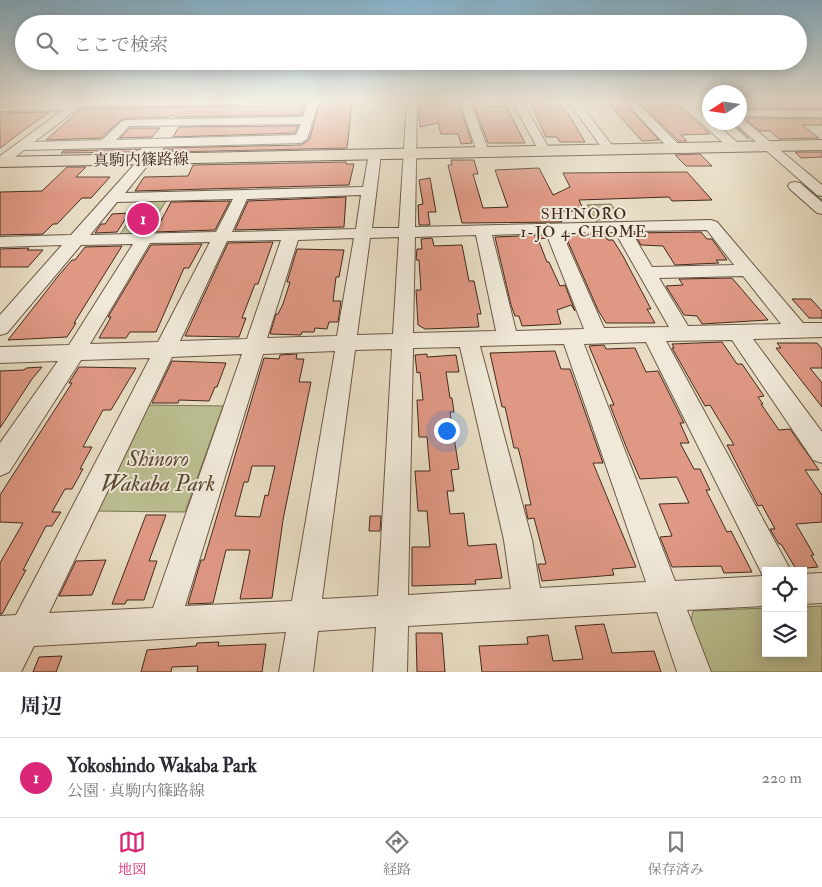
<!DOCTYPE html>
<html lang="ja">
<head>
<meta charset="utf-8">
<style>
	body { margin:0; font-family:"IM FELL Double Pica","Noto Serif JP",serif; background:#f2f2f3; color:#2b2b33 }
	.controls { position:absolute; right:15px; bottom:15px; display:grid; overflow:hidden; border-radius:0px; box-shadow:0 2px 12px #0003 }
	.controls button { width:45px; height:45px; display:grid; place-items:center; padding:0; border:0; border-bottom:1px solid #e1e1e2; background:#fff; color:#2b2b33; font:25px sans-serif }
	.compass { position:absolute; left:702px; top:85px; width:45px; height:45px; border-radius:50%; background:#fff; box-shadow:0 2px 12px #0003; rotate:258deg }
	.you { position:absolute; left:446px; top:430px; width:18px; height:18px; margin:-12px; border:4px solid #fff; border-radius:50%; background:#1a73e8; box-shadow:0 0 0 8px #1a73e833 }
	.badge { display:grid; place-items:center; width:32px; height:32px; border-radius:50%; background:#db2777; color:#fff; font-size:16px; font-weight:700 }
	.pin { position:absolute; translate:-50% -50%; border:2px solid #fff; box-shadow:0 1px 5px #0006 }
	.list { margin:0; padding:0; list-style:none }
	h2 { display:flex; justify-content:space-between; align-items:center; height:65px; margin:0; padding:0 20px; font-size:21px }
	h2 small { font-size:16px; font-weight:400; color:#7c7c81 }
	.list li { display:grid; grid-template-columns:32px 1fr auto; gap:15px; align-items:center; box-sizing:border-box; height:80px; padding:0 20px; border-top:1px solid #e1e1e2 }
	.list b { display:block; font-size:19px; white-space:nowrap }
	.list p { margin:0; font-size:16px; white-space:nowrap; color:#7c7c81 }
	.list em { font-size:16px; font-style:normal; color:#7c7c81 }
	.icon { flex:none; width:28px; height:28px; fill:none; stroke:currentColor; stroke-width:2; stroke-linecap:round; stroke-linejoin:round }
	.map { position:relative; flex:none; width:822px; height:672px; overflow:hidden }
	.search { position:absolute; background:#fff; box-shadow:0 2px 12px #0003; left:15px; right:15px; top:15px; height:55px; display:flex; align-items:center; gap:12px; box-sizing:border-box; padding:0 18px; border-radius:28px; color:#7c7c81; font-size:19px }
	.sheet { height:145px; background:#fff }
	nav { display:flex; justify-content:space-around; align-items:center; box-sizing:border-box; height:70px; border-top:1px solid #e1e1e2; background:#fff; font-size:14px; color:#7c7c81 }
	nav a { display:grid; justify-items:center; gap:2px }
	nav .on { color:#db2777 }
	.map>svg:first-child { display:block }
	.green { fill:#bbbf91; stroke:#7f7556 }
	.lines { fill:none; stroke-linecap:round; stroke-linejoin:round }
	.stream-far1 { stroke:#758277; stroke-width:2.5 }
	.stream { stroke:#758277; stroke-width:3 }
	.building { fill:#df9884; stroke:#432b1c; fill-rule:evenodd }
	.minor-casing { stroke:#6c5846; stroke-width:2 }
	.major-casing { stroke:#432b1c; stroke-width:2 }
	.minor { fill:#f0e9d9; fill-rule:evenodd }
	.major { fill:#e8ddc4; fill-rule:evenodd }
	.labels { text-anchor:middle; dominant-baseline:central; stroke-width:4; stroke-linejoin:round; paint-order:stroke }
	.far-street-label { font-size:16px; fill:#432b1c; stroke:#f0e9d9 }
	.far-neighbourhood-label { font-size:16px; letter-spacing:1px; fill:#432b1c; stroke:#f0e9d9 }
	.near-park-label { font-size:22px; font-style:italic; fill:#5b4933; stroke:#f0e9d9 }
</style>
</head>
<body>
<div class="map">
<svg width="822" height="672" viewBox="0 0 822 672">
	<rect width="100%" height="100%" fill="#e8ddc4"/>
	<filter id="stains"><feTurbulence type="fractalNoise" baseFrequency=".004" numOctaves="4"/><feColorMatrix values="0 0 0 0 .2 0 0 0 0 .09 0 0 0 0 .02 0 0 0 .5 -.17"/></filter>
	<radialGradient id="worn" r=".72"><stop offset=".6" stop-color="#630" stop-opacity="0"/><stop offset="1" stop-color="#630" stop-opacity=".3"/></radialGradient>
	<path class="green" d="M142 201H166L144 236H119Z
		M611 204 624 224H598L587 205Z
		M147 405 223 406 185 512 95 511Z
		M822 606V672H711L691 622 693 611 766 608V653H803V607Z"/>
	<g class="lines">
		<path class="stream-far1" d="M706 101 710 104
			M731 122 748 138"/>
		<path class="stream" d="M804 186 822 201"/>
	</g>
	<path class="building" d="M557 101 569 115 585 142H560L557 137H546L530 102Z
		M606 101H623L659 140 642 141Z
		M638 101H669L672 104H677L710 134 681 135 687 141H678Z
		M740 101 822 102V109L740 108Z
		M487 102 489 107 506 106 525 143H488L473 104Z
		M320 103 352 104 347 148 172 152 173 150H163L164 148 301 145 309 140Z
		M449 104H459L472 143 461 144 458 134H441L438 123 420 127 419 106Z
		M305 105 302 115 174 117 171 115 169 117 126 118 121 120 101 138 46 140 81 109Z
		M49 112 17 135 0 148V113Z
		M743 118 822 119V125H802L819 138 779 139 770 131H760Z
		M298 126 295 133 173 137 179 127Z
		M130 128H160L152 137 120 138Z
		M141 149 130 152 61 153 63 151Z
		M822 152V157L801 158 795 152Z
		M700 154 712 166H686L675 155Z
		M451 160H474L478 174H473L483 208 508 207 495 170 539 168 553 195 570 187 563 173 687 172 712 200 672 201 669 197 579 200 584 211H557L562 222 462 223 448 165H452Z
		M346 162V164H354L349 185 135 191 144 177 188 176 193 165Z
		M67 167H86L76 177H110L91 198H82L57 224H53L43 234 0 235V192L42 191Z
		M430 178 436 212H428L430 225H419L418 205 423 204 419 180Z
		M346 197 344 227 235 230 248 201Z
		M230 201 215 230 155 232 171 202Z
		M129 213 117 232 95 233 101 224H105L112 214Z
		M701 232 707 239H712L727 260H716L719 263 675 265 663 246 641 245 634 233Z
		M604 234 608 240H613L623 256 651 309H647L655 323H606L598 310 565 235Z
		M545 235 546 238 538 239 547 262H549L560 286 565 285 575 311 571 305 557 310 561 324 522 326 519 316H515L511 305 495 237Z
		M432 238 434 246 462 245 469 281H474L481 314H477L479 327 425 329 418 325 416 290H421L419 260H416L417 249H422L421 239Z
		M273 242 258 284H255L242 318H246L239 337 185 336 228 243Z
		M202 244 189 268H184L156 332H130L126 338H99L111 317H108L151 245Z
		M122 246 74 323H76L67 337 8 340 59 275 72 260H75L85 247Z
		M29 248 27 250H43L28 267H0V249Z
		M297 249 344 250 339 277H336L333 301H341L338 322H329L327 329 315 328 314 332H302L301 335 270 334 276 314H278L283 304 290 282H287Z
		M732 278 768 320 702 324 697 316 684 315 666 286 683 285 679 279Z
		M792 299H811L822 311V318H809Z
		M722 342 737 364H742L764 396 758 397 763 404H761L779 430 790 429 819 470H805L822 495V522L796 524 814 555H811L818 567 796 569 781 544H779L770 529H775L762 505 758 506 727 445H734L710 405 705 406 672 348H674L672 344Z
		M777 343H817L822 349V368H810L822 383V407L776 348H781Z
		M604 345 606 349 635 348 646 372 658 371 684 423H680L689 443H680L694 469H700L710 490H706L727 532 731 531 752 572 724 573 721 566 672 567 660 537 672 536 659 504 689 503 677 477 640 479 625 444 610 405H614L589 346Z
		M555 351 561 369H570L603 463H593L636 567 612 569 614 575 542 581 538 564H546L534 518 528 519 525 505H531L521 459 518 448H514L505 407H502L490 353Z
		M297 354 296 359H304L299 382H311L283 520 272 598 240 599 250 550H226L213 603 188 604 201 560H204L264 358 279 359 280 355ZM252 466H275L268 496 265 495 260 517 235 516 244 482H248Z
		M427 354V357L456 355 459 372H446L450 398H452L454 412H450L459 469 451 470 454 491H447L450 514 464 513 468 546 496 544 502 578 475 580 476 584 412 586V547H430L427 511H418L415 471H430L427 437H419L417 400H423L420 372 417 373 415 355Z
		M172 361 226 363 217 387H215L209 401 179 400 178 403H152Z
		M42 367 32 379 0 428V371L24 370 26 368Z
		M79 367 136 368 111 410H103L83 447H92L80 469H83L72 489H65L52 512H61L52 526H46L23 570H26L2 614H0V563L23 523 0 522V495L72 383H69Z
		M146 515H166L149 561H157L144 600H127L125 604H112Z
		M370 516H381L380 531H369Z
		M106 560 92 595 59 596 76 561Z
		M604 624 612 653 654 651 661 672H482L479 646 528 644 527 637 548 635 553 661 583 659 575 626Z
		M416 633H442L445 672H417Z
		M219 642 218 646 266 644 262 672H197L198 666 172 667 171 672H141L147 650 196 646 197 643Z
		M62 656 56 672H33L39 657Z"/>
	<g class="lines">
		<defs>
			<path id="minor" d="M74 101H242L237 104 80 107 34 142 102 140 122 121 126 120 303 117 309 101H319L307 139 301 143 24 150 5 165 0 166V156L63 110 0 111V105L72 103ZM301 124 296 135 116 140 129 126Z
				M407 101H417L415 227 711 220 717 222 803 323H822V337L753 339 822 432V463L813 460 732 340 666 341 791 571H766V606L687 610 711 672H677L657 612 408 626 407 672H373L376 627 318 631 313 672H279L286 632 34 646 21 672H0V616L16 615 150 358 81 360 9 472 0 476V443L58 361 0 363V347L69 345 133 244 81 245 7 333 0 335V315L62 245 0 247V237L71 235 141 157 146 156 152 160 125 193 363 187 369 154 375 150 381 154 372 228H399ZM361 195 356 229 232 232 247 199ZM233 199 216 232 90 235 117 202ZM707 230 734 265 652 267 631 231ZM615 232 669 327 604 328 562 233ZM546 233 584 329 516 331 492 235ZM476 235 496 331 413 333 415 237ZM399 237 393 334 357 335 370 238ZM354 238 337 336 267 338 298 240ZM281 240 247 339 180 341 227 241ZM210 242 158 342 90 344 150 243ZM743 276 781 324 688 326 659 278ZM646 342 763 576 675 581 584 344ZM564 344 646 582 540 588 532 540 480 346ZM460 347 504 540 511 589 408 595 413 348ZM392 349 378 596 322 599 355 350ZM335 351 292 601 185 606 263 354ZM242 354 153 608 49 613 172 357Z
				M460 101H470L489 152 487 155 483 156 477 152Z
				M512 101H522L550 150 548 153H540Z
				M568 101H578L615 149 613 152H605Z
				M625 101H636L678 144 680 147 678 150H670Z
				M677 101H688L710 119V122H714L738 143 740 146 738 149H730Z
				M740 110 822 111V117L740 116Z
				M740 119 744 120 822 185V196L817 195 736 124 735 122H740Z
				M795 182 800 183 822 202V214L817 213 790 189 788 186 790 183Z
				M822 573V603L803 604V574Z"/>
			<path id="major" d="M822 140V150L0 167V157Z"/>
		</defs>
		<use href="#minor" class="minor-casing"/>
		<use href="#major" class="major-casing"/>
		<use href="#minor" class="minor"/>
		<use href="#major" class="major"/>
	</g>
	<linearGradient id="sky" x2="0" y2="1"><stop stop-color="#87b7d3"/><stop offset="0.52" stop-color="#f5f0e4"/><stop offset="1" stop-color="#f5f0e4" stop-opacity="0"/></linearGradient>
	<rect width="822" height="195" fill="url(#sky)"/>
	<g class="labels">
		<g class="far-street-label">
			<text transform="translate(141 160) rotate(-1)">真駒内篠路線</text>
		</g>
		<g class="far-neighbourhood-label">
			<text x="584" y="214">SHINORO<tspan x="584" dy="18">1-JO 4-CHOME</tspan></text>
		</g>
		<g class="near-park-label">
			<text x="158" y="459">Shinoro<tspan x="158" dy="25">Wakaba Park</tspan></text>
		</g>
	</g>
	<rect width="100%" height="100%" filter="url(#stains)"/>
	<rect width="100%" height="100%" fill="url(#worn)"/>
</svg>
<div class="controls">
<button><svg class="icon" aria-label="locate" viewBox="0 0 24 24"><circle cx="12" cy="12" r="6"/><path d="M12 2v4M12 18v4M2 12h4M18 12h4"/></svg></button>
<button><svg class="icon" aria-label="layers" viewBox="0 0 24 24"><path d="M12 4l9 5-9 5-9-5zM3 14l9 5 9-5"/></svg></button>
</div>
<svg class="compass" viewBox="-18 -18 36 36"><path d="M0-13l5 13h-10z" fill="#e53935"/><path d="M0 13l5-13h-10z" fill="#7c7c81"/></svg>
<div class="you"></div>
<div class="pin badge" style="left:143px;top:219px">1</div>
<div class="search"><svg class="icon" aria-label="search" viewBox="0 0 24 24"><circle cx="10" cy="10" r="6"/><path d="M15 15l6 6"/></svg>ここで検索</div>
</div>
<section class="sheet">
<h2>周辺<small></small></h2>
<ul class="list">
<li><span class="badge">1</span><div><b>Yokoshindo Wakaba Park</b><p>公園 · 真駒内篠路線</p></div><em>220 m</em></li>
</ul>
</section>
<nav>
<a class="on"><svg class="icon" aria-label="map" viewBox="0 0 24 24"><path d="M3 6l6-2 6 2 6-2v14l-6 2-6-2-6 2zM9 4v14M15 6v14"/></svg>地図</a>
<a><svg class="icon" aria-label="directions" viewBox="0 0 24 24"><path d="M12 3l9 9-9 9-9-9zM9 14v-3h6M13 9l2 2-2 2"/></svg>経路</a>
<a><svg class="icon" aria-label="saved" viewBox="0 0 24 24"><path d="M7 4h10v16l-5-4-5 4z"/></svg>保存済み</a>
</nav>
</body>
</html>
